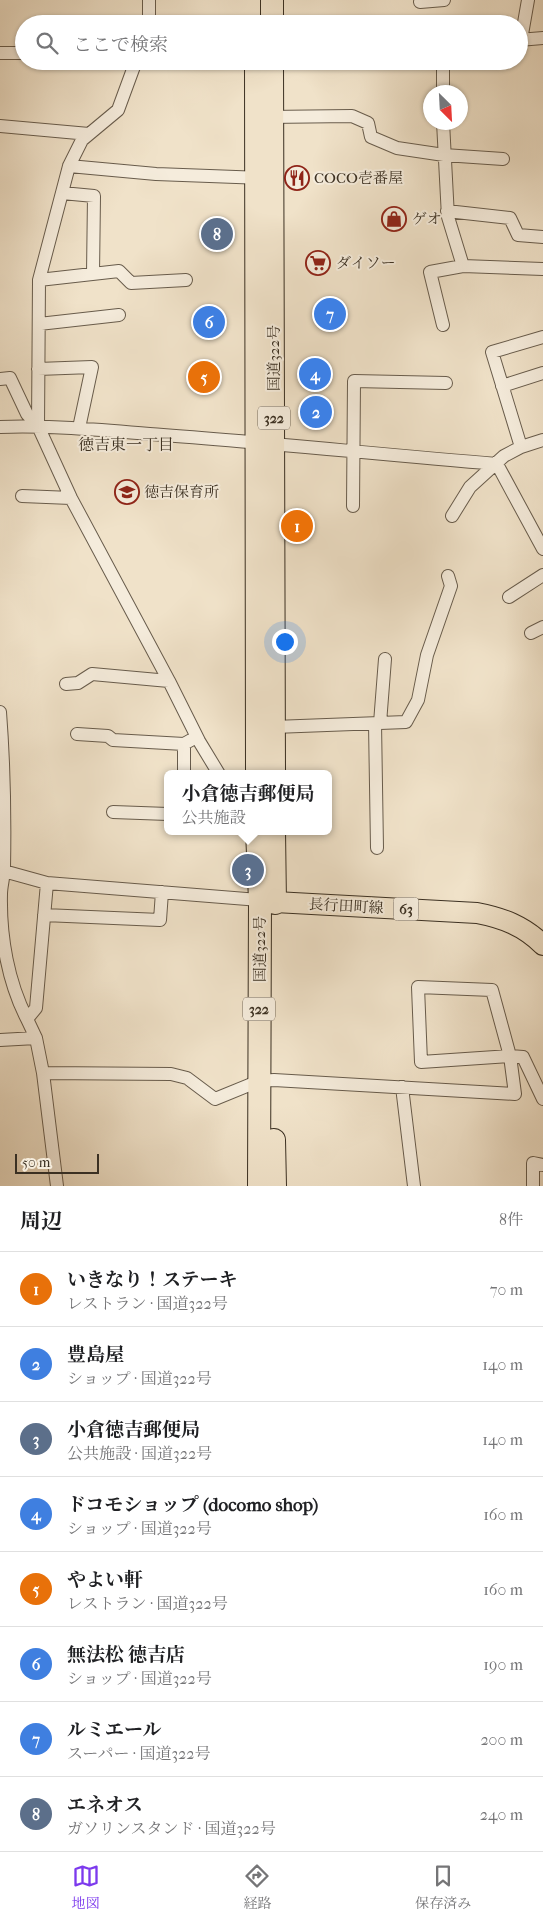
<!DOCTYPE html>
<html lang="ja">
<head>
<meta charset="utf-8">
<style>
	body { margin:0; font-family:"IM FELL French Canon","Noto Serif JP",serif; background:#f2f2f2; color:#202124 }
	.compass { position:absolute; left:423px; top:85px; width:45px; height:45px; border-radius:50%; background:#fff; box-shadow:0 1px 4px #0004; rotate:156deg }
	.scale { position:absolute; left:15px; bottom:12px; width:84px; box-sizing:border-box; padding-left:5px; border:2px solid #3b3022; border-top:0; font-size:14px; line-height:18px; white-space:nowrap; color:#3b3022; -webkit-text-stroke:4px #f5ecdc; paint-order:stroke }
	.you { position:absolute; left:284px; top:641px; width:18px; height:18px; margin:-12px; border:4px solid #fff; border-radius:50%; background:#1a73e8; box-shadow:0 0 0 8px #1a73e833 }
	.badge { display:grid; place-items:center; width:32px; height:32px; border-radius:50%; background:#7c3aed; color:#fff; font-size:16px; font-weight:700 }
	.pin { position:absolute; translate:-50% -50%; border:2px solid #fff; box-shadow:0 1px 5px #0006 }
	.popup { position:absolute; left:164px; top:770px; width:168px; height:65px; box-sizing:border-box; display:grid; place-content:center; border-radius:8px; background:#fff; filter:drop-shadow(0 1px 4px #0005); font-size:16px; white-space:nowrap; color:#757577 }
	.popup b { font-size:19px; color:#202124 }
	.popup::after { content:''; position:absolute; left:50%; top:100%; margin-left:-10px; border:10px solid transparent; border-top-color:#fff }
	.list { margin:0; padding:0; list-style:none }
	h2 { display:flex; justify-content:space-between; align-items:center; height:65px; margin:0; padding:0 20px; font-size:21px }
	h2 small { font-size:16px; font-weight:400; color:#757577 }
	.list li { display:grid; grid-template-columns:32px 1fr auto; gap:15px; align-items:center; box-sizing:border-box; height:75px; padding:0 20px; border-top:1px solid #e0e0e0 }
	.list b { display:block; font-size:19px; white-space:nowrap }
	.list p { margin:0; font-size:16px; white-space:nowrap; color:#757577 }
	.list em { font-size:16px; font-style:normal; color:#757577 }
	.icon { flex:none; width:28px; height:28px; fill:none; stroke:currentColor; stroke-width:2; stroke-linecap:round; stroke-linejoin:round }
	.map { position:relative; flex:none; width:543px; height:1186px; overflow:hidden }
	.search { position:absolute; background:#fff; box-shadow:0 1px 4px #0004; left:15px; right:15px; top:15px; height:55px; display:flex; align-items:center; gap:12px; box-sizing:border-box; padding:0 18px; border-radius:28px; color:#757577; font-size:19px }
	.sheet { height:665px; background:#fff }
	nav { display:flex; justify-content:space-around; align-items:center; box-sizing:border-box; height:70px; border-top:1px solid #e0e0e0; background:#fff; font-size:14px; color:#757577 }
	nav a { display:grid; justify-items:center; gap:2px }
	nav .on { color:#7c3aed }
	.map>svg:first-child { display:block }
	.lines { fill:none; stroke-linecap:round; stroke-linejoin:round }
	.street-casing { stroke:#685c4c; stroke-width:14 }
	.primary-casing { stroke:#3b3022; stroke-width:22 }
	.highway-casing { stroke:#3b3022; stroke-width:24 }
	.street { stroke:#f5ecdc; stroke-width:12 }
	.primary { stroke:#f0e2c9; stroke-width:20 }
	.highway { stroke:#f0e2c9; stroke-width:22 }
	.labels { text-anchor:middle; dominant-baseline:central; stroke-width:4; stroke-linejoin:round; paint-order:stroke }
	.shield { fill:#f5ecdc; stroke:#73685a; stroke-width:1 }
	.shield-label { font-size:14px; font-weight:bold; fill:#3b3022 }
	.poi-label { font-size:15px; fill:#3b3022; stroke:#f5ecdc; text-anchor:start }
	.street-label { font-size:15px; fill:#3b3022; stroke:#f5ecdc }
	.neighbourhood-label { font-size:16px; fill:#3b3022; stroke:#f5ecdc }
</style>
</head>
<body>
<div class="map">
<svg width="543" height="1186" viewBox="0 0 543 1186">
	<rect width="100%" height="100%" fill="#f0e2c9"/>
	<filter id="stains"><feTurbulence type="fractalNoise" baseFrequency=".004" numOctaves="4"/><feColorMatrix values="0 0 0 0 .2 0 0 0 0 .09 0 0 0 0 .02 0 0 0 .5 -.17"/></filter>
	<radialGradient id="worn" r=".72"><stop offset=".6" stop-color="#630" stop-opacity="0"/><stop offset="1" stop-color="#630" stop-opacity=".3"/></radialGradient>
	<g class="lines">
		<defs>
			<path id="street" d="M420 2 444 0
				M149 24V0
				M519 40 543 38
				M521 40 528 0
				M0 53H24
				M443 61V92
				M267 117 352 116 368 123 371 137 397 148 444 155 503 159
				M0 126 89 134
				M69 166 156 174 261 178
				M62 193 94 196 93 274
				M447 211 510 218 518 235 543 237
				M463 266 543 269
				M39 280 119 271 131 283 186 280
				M39 324 119 315
				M443 325 430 272 463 266 448 217 443 122
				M543 337 492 352 521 447 543 440
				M38 369 92 367 79 428
				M0 379 10 378 27 414 38 426 71 498 169 681 199 741 219 774
				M502 386 543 373
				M38 426 39 280 69 166 82 140 118 110 136 61
				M0 427C55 425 109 431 163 435 274 443 385 455 497 464L543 549
				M22 496 71 498
				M353 506 354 381 446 383
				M452 516 470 487 504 456 521 447
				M509 597 543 575
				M531 633 543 627
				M66 684 78 683 92 674 169 681
				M0 712C4 764 5 816 4 868 4 877 1 886 1 894 0 937 8 982 27 1019
				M375 723 377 848
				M380 723 385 659
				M274 727 406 722 418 700 427 655 451 586 448 576
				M77 734 108 736 113 740 184 744
				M184 774V744L191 740
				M113 812 168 814
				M0 870 47 883 260 900
				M47 883 36 1008 27 1019 36 1038 43 1073 57 1186
				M44 915 160 920 162 892
				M0 1040 36 1038
				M43 1073 171 1074 187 1078 215 1099 259 1081 274 1080 515 1094 510 1056 421 1062 418 987 492 990 510 1056 523 1057 543 1099
				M402 1087 414 1186
				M533 1186V1163L543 1165"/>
			<path id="primary" d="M260 900 275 902 477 913C503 918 524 926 543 945"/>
			<path id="highway" d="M272 0V24
				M256 61 257 774
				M272 61 274 774
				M257 831 260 900 259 1186
				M274 831 275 903
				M274 1140 275 1186"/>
		</defs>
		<use href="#street" class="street-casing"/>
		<use href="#primary" class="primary-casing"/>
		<use href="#highway" class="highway-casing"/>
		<use href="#street" class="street"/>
		<use href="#primary" class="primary"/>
		<use href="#highway" class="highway"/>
	</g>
	<defs>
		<symbol id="restaurant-ring" viewBox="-11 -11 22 22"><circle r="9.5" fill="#f5ecdc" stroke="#8f2418" stroke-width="1.5"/><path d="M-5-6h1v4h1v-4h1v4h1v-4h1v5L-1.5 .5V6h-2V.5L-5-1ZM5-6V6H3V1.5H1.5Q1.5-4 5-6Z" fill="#8f2418"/></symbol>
		<symbol id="shop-ring" viewBox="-11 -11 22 22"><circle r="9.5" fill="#f5ecdc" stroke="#8f2418" stroke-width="1.5"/><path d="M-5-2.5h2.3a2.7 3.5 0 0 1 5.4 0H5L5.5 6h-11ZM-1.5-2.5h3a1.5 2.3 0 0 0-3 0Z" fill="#8f2418"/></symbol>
		<symbol id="supermarket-ring" viewBox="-11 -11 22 22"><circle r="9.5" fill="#f5ecdc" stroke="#8f2418" stroke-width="1.5"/><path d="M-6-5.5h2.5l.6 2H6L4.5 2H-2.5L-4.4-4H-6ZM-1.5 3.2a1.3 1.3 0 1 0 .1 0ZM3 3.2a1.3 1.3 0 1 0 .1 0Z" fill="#8f2418"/></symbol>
		<symbol id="school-ring" viewBox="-11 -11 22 22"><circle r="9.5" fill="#f5ecdc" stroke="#8f2418" stroke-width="1.5"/><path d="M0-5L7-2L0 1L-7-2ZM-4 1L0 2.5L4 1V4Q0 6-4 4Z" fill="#8f2418"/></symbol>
	</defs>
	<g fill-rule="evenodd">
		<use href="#restaurant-ring" x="283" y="164" width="28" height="28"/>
		<use href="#shop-ring" x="380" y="205" width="28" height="28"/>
		<use href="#supermarket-ring" x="304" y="249" width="28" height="28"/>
		<use href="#school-ring" x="113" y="478" width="28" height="28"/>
	</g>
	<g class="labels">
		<g class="shield">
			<rect x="258" y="406.5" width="32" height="23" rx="4"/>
			<rect x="393.5" y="897.5" width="25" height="23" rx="4"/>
			<rect x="243" y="997.5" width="32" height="23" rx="4"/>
		</g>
		<g class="shield-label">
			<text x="274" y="418">322</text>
			<text x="406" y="909">63</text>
			<text x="259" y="1009">322</text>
		</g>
		<g class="poi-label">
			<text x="314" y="178">COCO壱番屋</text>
			<text x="412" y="219">ゲオ</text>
			<text x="336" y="263">ダイソー</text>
			<text x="144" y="492">徳吉保育所</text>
		</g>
		<g class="street-label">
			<text transform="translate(274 358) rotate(-90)">国道322号</text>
			<text transform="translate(346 906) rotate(3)">長行田町線</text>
			<text transform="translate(260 949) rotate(-90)">国道322号</text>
		</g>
		<g class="neighbourhood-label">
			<text x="126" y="444">徳吉東一丁目</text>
		</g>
	</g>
	<rect width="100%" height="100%" filter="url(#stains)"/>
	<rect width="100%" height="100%" fill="url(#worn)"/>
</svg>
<svg class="compass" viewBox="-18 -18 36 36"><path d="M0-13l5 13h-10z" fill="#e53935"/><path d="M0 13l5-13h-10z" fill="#757577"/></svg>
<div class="scale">50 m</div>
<div class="you"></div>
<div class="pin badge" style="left:297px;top:526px;background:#e8710a">1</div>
<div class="pin badge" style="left:316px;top:412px;background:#3f7fe0">2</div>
<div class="pin badge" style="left:248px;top:870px;background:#5c6f8a">3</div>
<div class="popup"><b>小倉徳吉郵便局</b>公共施設</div>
<div class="pin badge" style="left:315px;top:374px;background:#3f7fe0">4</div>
<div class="pin badge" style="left:204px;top:377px;background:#e8710a">5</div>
<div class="pin badge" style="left:209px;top:322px;background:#3f7fe0">6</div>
<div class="pin badge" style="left:330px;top:314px;background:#3f7fe0">7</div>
<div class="pin badge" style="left:217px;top:234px;background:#5c6f8a">8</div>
<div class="search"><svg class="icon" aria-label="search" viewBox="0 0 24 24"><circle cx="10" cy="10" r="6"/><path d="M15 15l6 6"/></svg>ここで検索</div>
</div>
<section class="sheet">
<h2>周辺<small>8件</small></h2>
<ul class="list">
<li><span class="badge" style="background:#e8710a">1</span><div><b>いきなり！ステーキ</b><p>レストラン · 国道322号</p></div><em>70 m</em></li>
<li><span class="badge" style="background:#3f7fe0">2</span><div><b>豊島屋</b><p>ショップ · 国道322号</p></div><em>140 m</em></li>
<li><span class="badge" style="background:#5c6f8a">3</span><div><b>小倉徳吉郵便局</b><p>公共施設 · 国道322号</p></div><em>140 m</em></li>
<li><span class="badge" style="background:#3f7fe0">4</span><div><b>ドコモショップ (docomo shop)</b><p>ショップ · 国道322号</p></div><em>160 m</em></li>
<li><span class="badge" style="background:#e8710a">5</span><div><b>やよい軒</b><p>レストラン · 国道322号</p></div><em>160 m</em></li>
<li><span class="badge" style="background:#3f7fe0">6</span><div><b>無法松 徳吉店</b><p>ショップ · 国道322号</p></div><em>190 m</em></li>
<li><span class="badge" style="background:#3f7fe0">7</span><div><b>ルミエール</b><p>スーパー · 国道322号</p></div><em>200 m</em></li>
<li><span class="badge" style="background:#5c6f8a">8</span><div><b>エネオス</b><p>ガソリンスタンド · 国道322号</p></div><em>240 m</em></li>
</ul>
</section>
<nav>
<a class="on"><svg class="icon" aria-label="map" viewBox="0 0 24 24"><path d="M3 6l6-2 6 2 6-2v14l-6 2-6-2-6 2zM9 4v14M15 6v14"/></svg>地図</a>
<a><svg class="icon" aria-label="directions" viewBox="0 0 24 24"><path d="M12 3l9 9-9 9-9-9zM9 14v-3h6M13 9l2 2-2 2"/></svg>経路</a>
<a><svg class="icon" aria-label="saved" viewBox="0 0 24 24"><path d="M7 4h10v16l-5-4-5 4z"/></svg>保存済み</a>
</nav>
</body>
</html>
